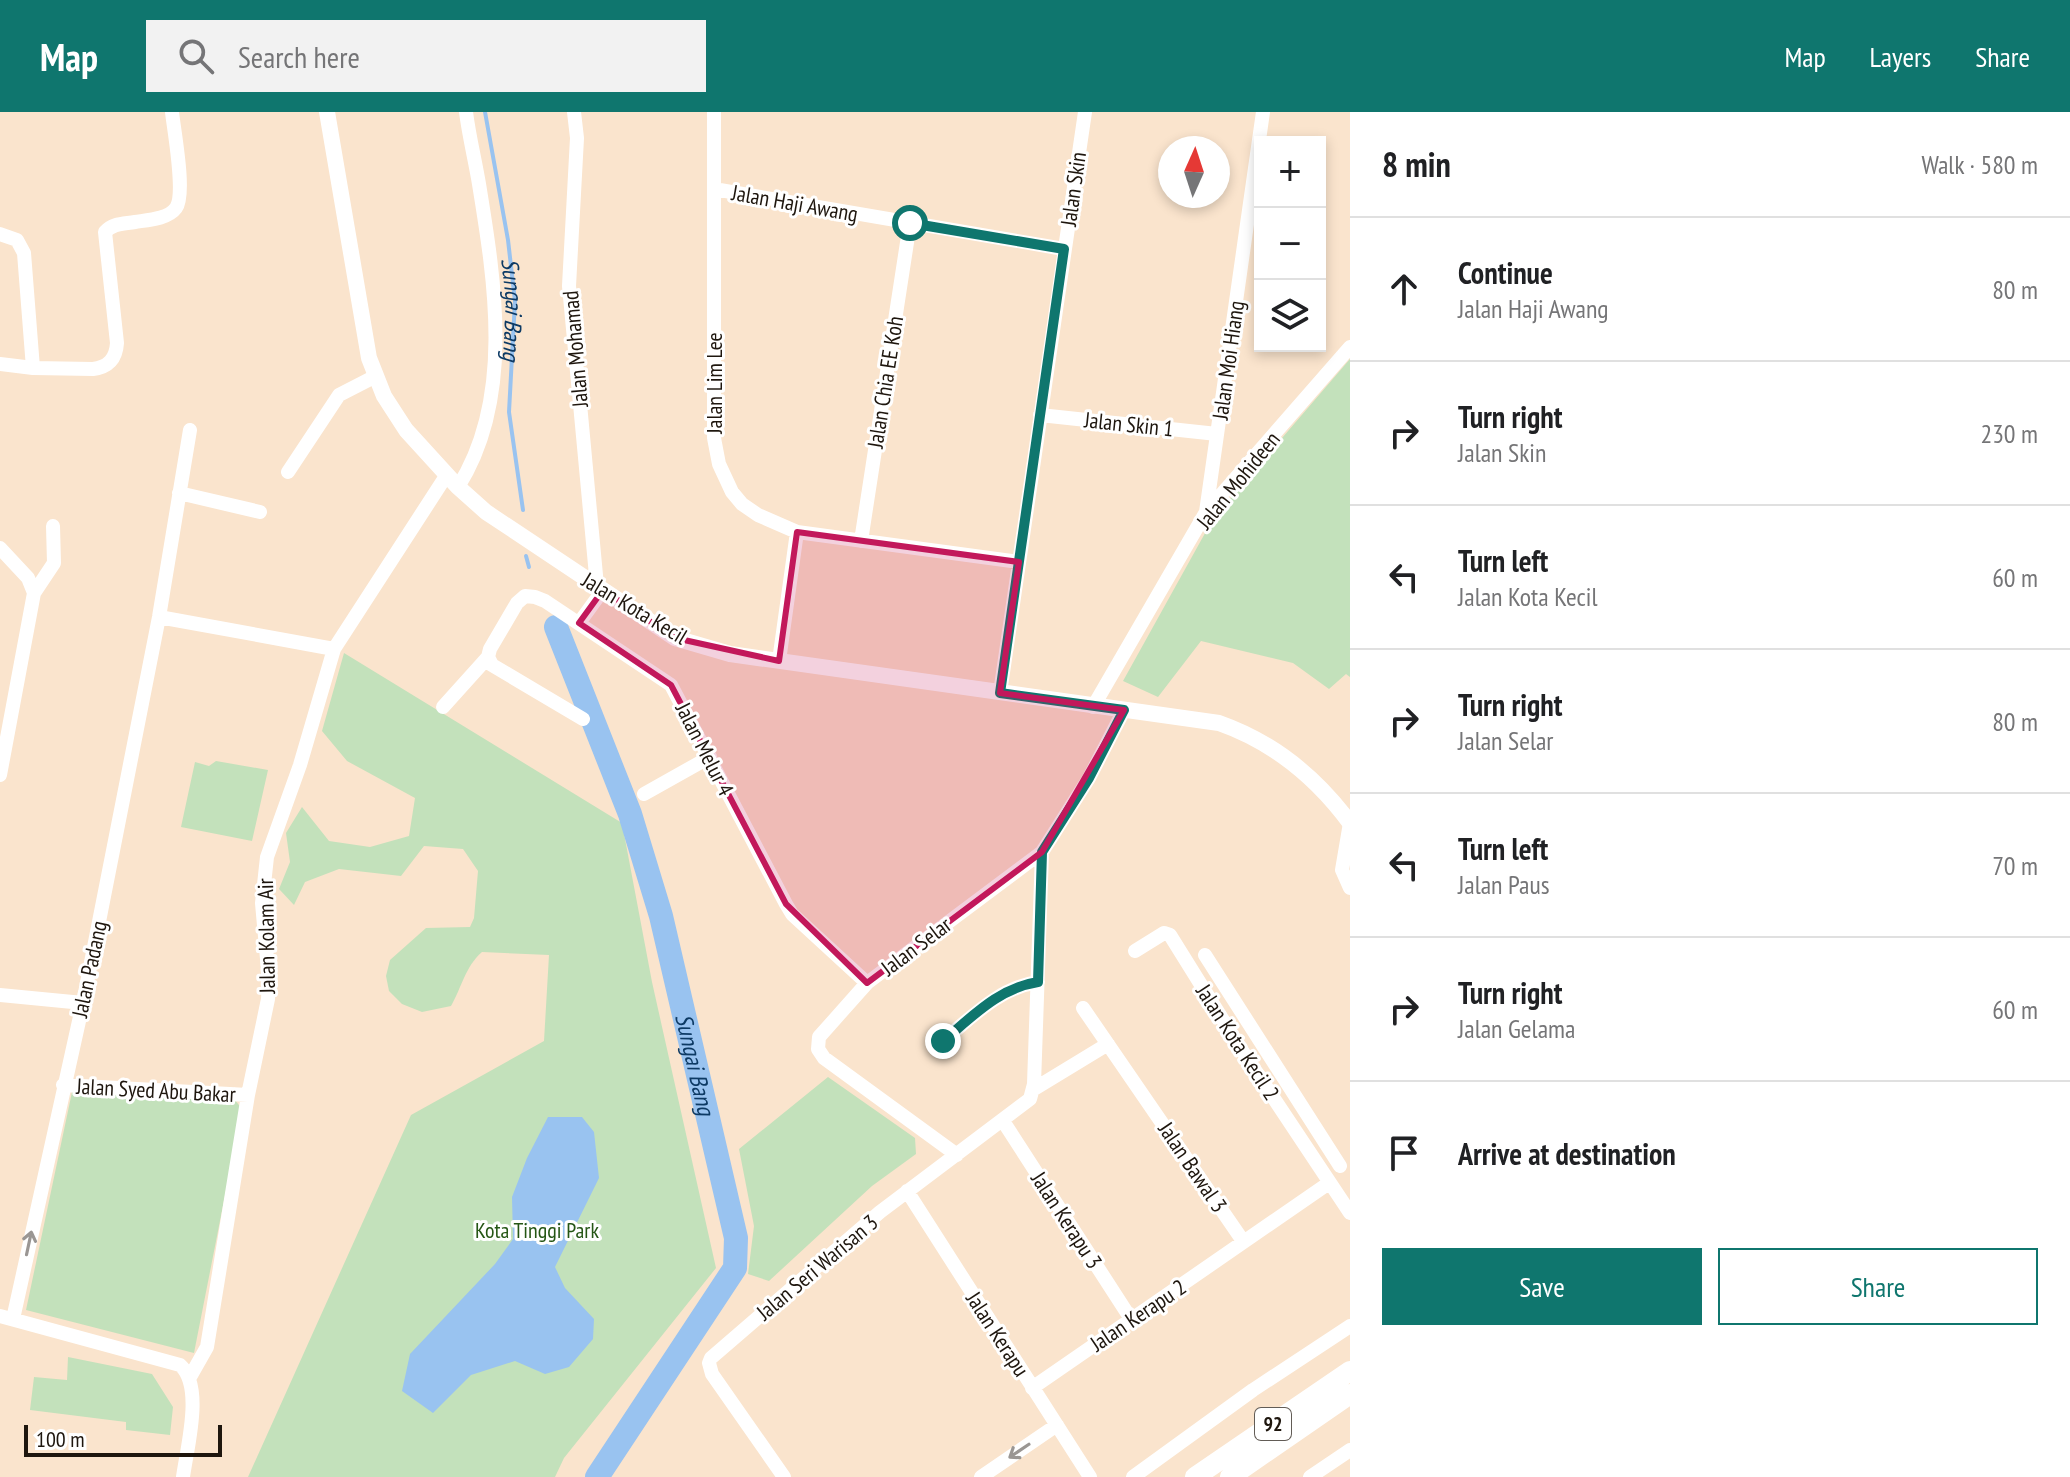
<!DOCTYPE html>
<html lang="en">
<head>
<meta charset="utf-8">
<style>
	body { margin:0; font-family:"PT Sans Narrow",sans-serif; background:#f2f2f2; color:#202124 }
	.controls { position:absolute; right:24px; top:24px; display:grid; overflow:hidden; border-radius:0px; box-shadow:0 4px 12px #0003 }
	.controls button { width:72px; height:72px; display:grid; place-items:center; padding:0; border:0; border-bottom:2px solid #e0e0e0; background:#fff; color:#202124; font:40px sans-serif }
	.compass { position:absolute; left:1158px; top:24px; width:72px; height:72px; border-radius:50%; background:#fff; box-shadow:0 4px 12px #0003; rotate:3deg }
	.scale { position:absolute; left:24px; bottom:20px; width:198px; box-sizing:border-box; padding-left:8px; border:4px solid #1e160e; border-top:0; font-size:22px; line-height:28px; white-space:nowrap; color:#1e160e; -webkit-text-stroke:6px #fff; paint-order:stroke }
	.stop { position:absolute; width:24px; height:24px; margin:-18px; border:6px solid #0f766e; border-radius:50%; background:#fff }
	.stop.end { background:#0f766e; border-color:#fff; box-shadow:0 2px 8px #0008 }
	.list { margin:0; padding:0; list-style:none }
	h2 { display:flex; justify-content:space-between; align-items:center; height:104px; margin:0; padding:0 32px; font-size:34px }
	h2 small { font-size:26px; font-weight:400; color:#757577 }
	.list li { display:grid; grid-template-columns:52px 1fr auto; gap:24px; align-items:center; box-sizing:border-box; height:144px; padding:0 32px; border-top:2px solid #e0e0e0 }
	.list b { display:block; font-size:30px; white-space:nowrap }
	.list p { margin:0; font-size:26px; white-space:nowrap; color:#757577 }
	.list em { font-size:26px; font-style:normal; color:#757577 }
	.actions { display:flex; gap:16px; padding:24px 32px }
	.actions a { flex:1; padding:18px 0; border:2px solid #0f766e; border-radius:0px; text-align:center; font-size:28px; color:#0f766e }
	.actions .main { background:#0f766e; color:#fff }
	.icon { flex:none; width:44px; height:44px; fill:none; stroke:currentColor; stroke-width:2; stroke-linecap:round; stroke-linejoin:round }
	.map { position:relative; flex:none; width:1350px; height:1365px; overflow:hidden }
	header { display:flex; align-items:center; gap:48px; box-sizing:border-box; height:112px; padding:0 40px; background:#0f766e; color:#fff }
	header strong { font-size:38px }
	nav { display:flex; gap:44px; margin-inline-start:auto; font-size:28px }
	.search { width:560px; height:72px; background:#f2f2f2; display:flex; align-items:center; gap:20px; box-sizing:border-box; padding:0 28px; border-radius:0px; color:#757577; font-size:30px }
	main { display:flex }
	aside { flex:1; background:#fff }
	.map>svg:first-child { display:block }
	.green { fill:#c3e1bb }
	.water { fill:#99c3f0 }
	.lines { fill:none; stroke-linecap:round; stroke-linejoin:round }
	.stream { stroke:#99c3f0; stroke-width:4 }
	.river { stroke:#99c3f0; stroke-width:24 }
	.minor { stroke:#fff; stroke-width:14 }
	.tertiary { stroke:#fff; stroke-width:16 }
	.primary { stroke:#fff; stroke-width:20 }
	.oneway { stroke:#9a9693 }
	.route { stroke:#0f766e; stroke-width:10 }
	.marked { fill:#c2185b; fill-opacity:0.2; stroke:#c2185b; stroke-width:6; stroke-linejoin:round }
	.labels { text-anchor:middle; dominant-baseline:central; stroke-width:6; stroke-linejoin:round; paint-order:stroke }
	.shield { fill:#fff; stroke:#625c56; stroke-width:2 }
	.shield-label { font-size:20px; font-weight:bold; fill:#1e160e }
	.street-label { font-size:22px; fill:#1e160e; stroke:#fff }
	.park-label { font-size:22px; fill:#255615; stroke:#fff }
	.water-label { font-size:24px; font-style:italic; fill:#0d3a64; stroke:#fff }
</style>
</head>
<body>
<header>
<strong>Map</strong>
<div class="search"><svg class="icon" aria-label="search" viewBox="0 0 24 24"><circle cx="10" cy="10" r="6"/><path d="M15 15l6 6"/></svg>Search here</div>
<nav><a>Map</a><a>Layers</a><a>Share</a></nav>
</header>
<main>
<div class="map">
<svg width="1350" height="1365" viewBox="0 0 1350 1365">
	<rect width="100%" height="100%" fill="#fae4cd"/>
	<path class="green" d="M1350 247V565L1346 562 1329 577 1293 551 1201 529 1158 585 1123 569 1214 405Z
		M344 541 622 711 652 870 716 1156 564 1346 555 1365H248L411 1003 544 929 549 843 482 840C465 855 462 875 451 894L422 900 402 892 389 879 386 864 390 848 426 816 470 815 474 806 478 759 463 737 424 734 401 764 339 757 305 770 294 793 279 777 290 750 286 721 302 695 329 729 370 735 409 724 415 686 347 649 322 619Z
		M216 649 268 658 252 729 181 715 195 650 209 654Z
		M828 965 915 1026 916 1042 872 1074 769 1169 748 1162 754 1114 739 1037Z
		M72 980 235 988 242 997 194 1241 26 1198Z
		M68 1245 152 1262 173 1295 170 1323 126 1318V1310L30 1298 34 1265 67 1268Z"/>
	<path class="water" d="M548 1005H582L594 1020 599 1066 555 1155 565 1176 594 1207 593 1227 569 1255 545 1262 515 1249 471 1263 433 1301 402 1279 410 1242 495 1152 513 1127 512 1085 527 1046Z"/>
	<g class="lines">
		<g class="stream">
			<path id="s1" d="M485 0 508 128 515 189 509 300 523 398"/>
			<path d="M526 444 529 455"/>
		</g>
		<path class="river" id="s2" d="M556 515 630 702 661 804 736 1126 735 1156 597 1365"/>
		<path class="minor" d="M574 0 577 26 569 174 597 474
			M714 0V326L719 352 732 380 742 392 758 403 797 420 1019 450
			M714 77 1064 137
			M0 122 17 128 24 141 33 256
			M0 252 33 256 93 257C108 255 116 247 117 231L105 120C113 111 124 112 135 110 148 108 168 107 176 96 186 82 174 19 172 0
			M1040 303 1217 322
			M288 360 339 283 376 264
			M458 375C514 287 495 170 479 72 475 48 469 24 466 0
			M179 381 260 400
			M1206 400 1263 0
			M861 429 910 111
			M0 436 28 466 34 481 0 663
			M34 481 54 451 53 414
			M159 505 334 537
			M579 511 603 478
			M779 549 797 420
			M1000 581 1085 0
			M443 595 488 545
			M1093 595 1206 400 1350 235
			M583 607 492 553 488 545 490 537 517 491 525 484 535 485 545 489 671 573 786 792 792 802 867 871
			M644 682 710 645
			M1350 711 1342 758 1350 776
			M1135 839 1164 821 1170 823 1241 937 1350 1101
			M1205 843 1340 1054
			M0 883 83 891
			M1083 896 1243 1129
			M943 929C973 904 999 876 1038 870
			M63 973 248 983
			M1034 977 1108 932
			M1003 1009 1131 1207
			M957 1043 824 946 818 937 819 925 867 871 1042 740 1089 666 1124 598
			M907 1079 1090 1365
			M0 1204 180 1253C204 1274 187 1335 183 1365
			M13 1207 83 891 159 505 190 318
			M190 1265 207 1235 248 983 268 887 269 869 262 791 267 745 300 653 334 537 446 364
			M1032 1276 1329 1071
			M784 1365 712 1262 709 1251 711 1246 880 1100 1030 987 1034 972 1042 740
			M981 1365 1057 1313
			M1133 1365 1253 1278 1350 1214
			M1310 1365 1350 1338"/>
		<path class="tertiary" d="M327 0 369 246 384 284 406 318 458 375 486 400 675 526 730 542 1219 611C1273 630 1316 665 1350 711"/>
		<path class="primary" d="M1195 1365 1350 1259
			M1230 1365 1350 1282"/>
	</g>
	<defs><path id="oneway-shaft" d="M-6 0H5M1.5-3L5.5 0L1.5 3" fill="none" stroke-width="1.6" stroke-linecap="round" stroke-linejoin="round" transform="scale(2)"/></defs>
	<g class="oneway">
		<use href="#oneway-shaft" transform="translate(29 1131) rotate(-78)"/>
		<use href="#oneway-shaft" transform="translate(1019 1339) rotate(146)"/>
	</g>
	<g class="lines">
		<path class="route" d="M910 111 1064 137 1000 581 1124 598 1089 666 1042 740 1038 870C999 876 973 904 943 929"/>
	</g>
	<path class="marked" d="M797 420 1019 450 1000 581 1124 598 1042 740 867 871 786 792 671 573 579 511 603 478 675 526 779 549Z"/>
	<g class="labels">
		<rect class="shield" x="1255" y="1296" width="36" height="32" rx="6"/>
		<g class="shield-label">
			<text x="1273" y="1312">92</text>
		</g>
		<g class="street-label">
			<text transform="translate(1073 77) rotate(-82)">Jalan Skin</text>
			<text transform="translate(795 91) rotate(10)">Jalan Haji Awang</text>
			<text transform="translate(575 237) rotate(-95)">Jalan Mohamad</text>
			<text transform="translate(1228 248) rotate(-82)">Jalan Moi Hiang</text>
			<text transform="translate(885 270) rotate(-81)">Jalan Chia EE Koh</text>
			<text transform="translate(714 271) rotate(-90)">Jalan Lim Lee</text>
			<text transform="translate(1129 312) rotate(6)">Jalan Skin 1</text>
			<text transform="translate(1238 368) rotate(-51)">Jalan Mohideen</text>
			<text transform="translate(635 496) rotate(31)">Jalan Kota Kecil</text>
			<text transform="translate(705 637) rotate(63)">Jalan Melur 4</text>
			<text transform="translate(266 824) rotate(-91)">Jalan Kolam Air</text>
			<text transform="translate(916 834) rotate(-37)">Jalan Selar</text>
			<text transform="translate(89 857) rotate(-78)">Jalan Padang</text>
			<text transform="translate(1238 930) rotate(57)">Jalan Kota Kecil 2</text>
			<text transform="translate(156 978) rotate(3)">Jalan Syed Abu Bakar</text>
			<text transform="translate(1193 1055) rotate(56)">Jalan Bawal 3</text>
			<text transform="translate(1067 1108) rotate(57)">Jalan Kerapu 3</text>
			<text transform="translate(817 1155) rotate(-40)">Jalan Seri Warisan 3</text>
			<text transform="translate(1138 1203) rotate(-34)">Jalan Kerapu 2</text>
			<text transform="translate(998 1222) rotate(57)">Jalan Kerapu</text>
		</g>
		<g class="park-label">
			<text x="537" y="1118">Kota Tinggi Park</text>
		</g>
		<g class="water-label">
			<text stroke="none"><textPath href="#s1" startOffset="200">Sungai Bang</textPath></text>
			<text stroke="none"><textPath href="#s2" startOffset="460">Sungai Bang</textPath></text>
		</g>
	</g>
</svg>
<div class="controls">
<button>+</button>
<button>−</button>
<button><svg class="icon" aria-label="layers" viewBox="0 0 24 24"><path d="M12 4l9 5-9 5-9-5zM3 14l9 5 9-5"/></svg></button>
</div>
<svg class="compass" viewBox="-18 -18 36 36"><path d="M0-13l5 13h-10z" fill="#e53935"/><path d="M0 13l5-13h-10z" fill="#757577"/></svg>
<div class="scale">100 m</div>
<div class="stop" style="left:910px;top:111px"></div>
<div class="stop end" style="left:943px;top:929px"></div>
</div>
<aside>
<h2>8 min<small>Walk · 580 m</small></h2>
<ul class="list">
<li><svg class="icon" aria-label="ahead" viewBox="0 0 24 24"><path d="M12 20V5M6 11l6-6 6 6"/></svg><div><b>Continue</b><p>Jalan Haji Awang</p></div><em>80 m</em></li>
<li><svg class="icon" aria-label="right" viewBox="0 0 24 24"><path d="M7 20v-9h11M14 6l5 5-5 5"/></svg><div><b>Turn right</b><p>Jalan Skin</p></div><em>230 m</em></li>
<li><svg class="icon" aria-label="left" viewBox="0 0 24 24"><path d="M17 20v-9H6M10 6l-5 5 5 5"/></svg><div><b>Turn left</b><p>Jalan Kota Kecil</p></div><em>60 m</em></li>
<li><svg class="icon" aria-label="right" viewBox="0 0 24 24"><path d="M7 20v-9h11M14 6l5 5-5 5"/></svg><div><b>Turn right</b><p>Jalan Selar</p></div><em>80 m</em></li>
<li><svg class="icon" aria-label="left" viewBox="0 0 24 24"><path d="M17 20v-9H6M10 6l-5 5 5 5"/></svg><div><b>Turn left</b><p>Jalan Paus</p></div><em>70 m</em></li>
<li><svg class="icon" aria-label="right" viewBox="0 0 24 24"><path d="M7 20v-9h11M14 6l5 5-5 5"/></svg><div><b>Turn right</b><p>Jalan Gelama</p></div><em>60 m</em></li>
<li><svg class="icon" aria-label="arrive" viewBox="0 0 24 24"><path d="M6 21V4h12l-3 4 3 4H6"/></svg><div><b>Arrive at destination</b></div></li>
</ul>
<div class="actions"><a class="main">Save</a><a>Share</a></div>
</aside>
</main>
</body>
</html>
